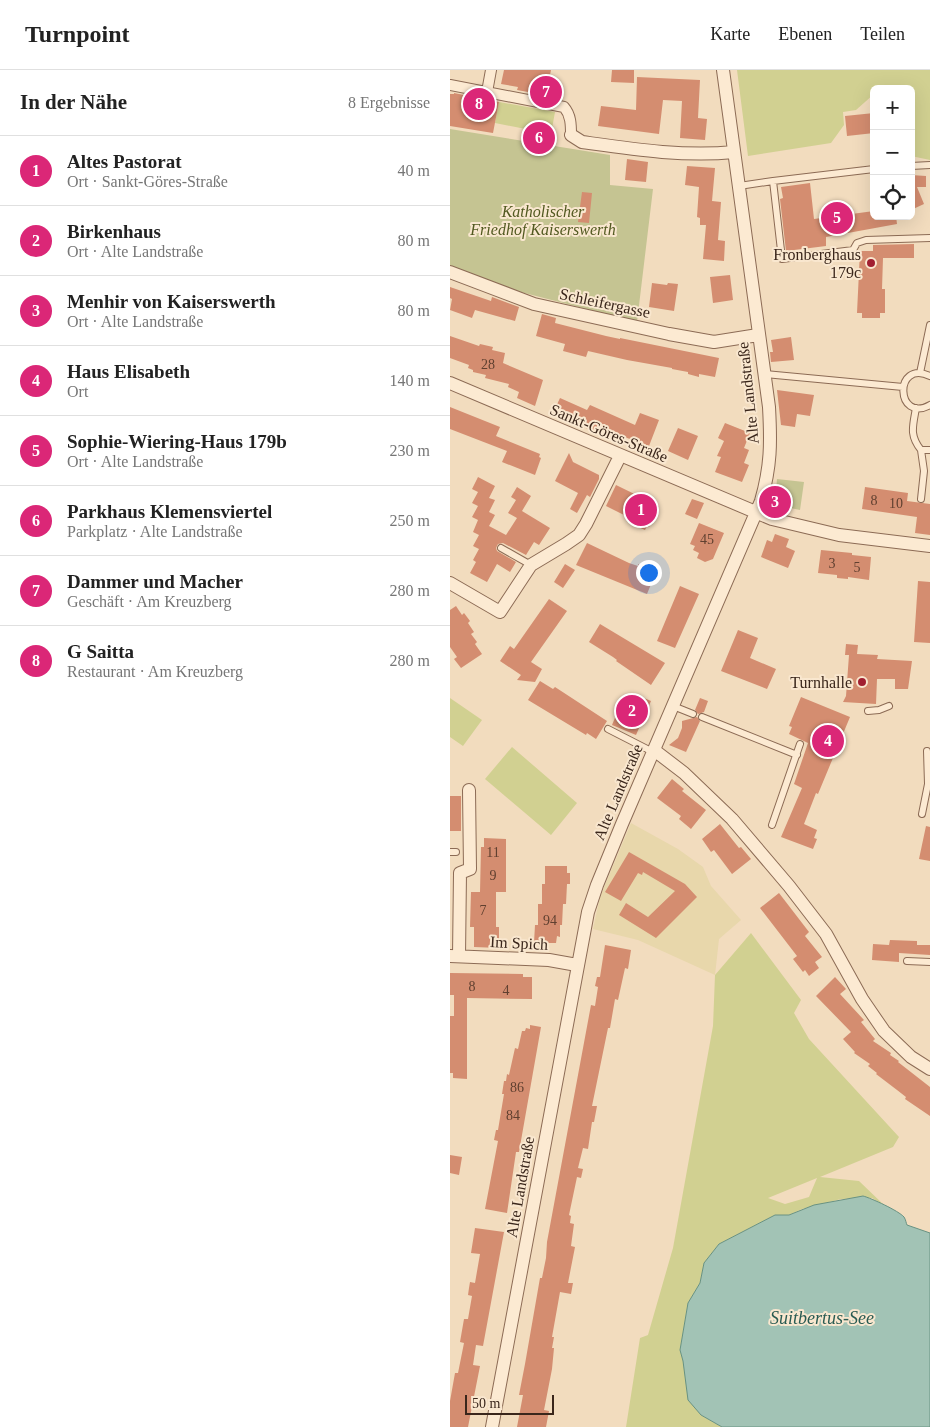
<!DOCTYPE html>
<html lang="de">
<head>
<meta charset="utf-8">
<style>
	body { margin:0; font-family:Georgia,serif; background:#f2f2f2; color:#222 }
	.controls { position:absolute; right:15px; top:15px; display:grid; overflow:hidden; border-radius:8px; box-shadow:0 5px 20px #0002 }
	.controls button { width:45px; height:45px; display:grid; place-items:center; padding:0; border:0; border-bottom:1px solid #e0e0e0; background:#fff; color:#222; font:25px sans-serif }
	.scale { position:absolute; left:15px; bottom:12px; width:89px; box-sizing:border-box; padding-left:5px; border:2px solid #3a261b; border-top:0; font-size:14px; line-height:18px; white-space:nowrap; color:#3a261b; -webkit-text-stroke:4px #f9e7cf; paint-order:stroke }
	.you { position:absolute; left:198px; top:502px; width:18px; height:18px; margin:-12px; border:4px solid #fff; border-radius:50%; background:#1a73e8; box-shadow:0 0 0 8px #1a73e833 }
	.badge { display:grid; place-items:center; width:32px; height:32px; border-radius:50%; background:#db2777; color:#fff; font-size:16px; font-weight:700 }
	.pin { position:absolute; translate:-50% -50%; border:2px solid #fff; box-shadow:0 1px 5px #0006 }
	.list { margin:0; padding:0; list-style:none }
	h2 { display:flex; justify-content:space-between; align-items:center; height:65px; margin:0; padding:0 20px; font-size:21px }
	h2 small { font-size:16px; font-weight:400; color:#767676 }
	.list li { display:grid; grid-template-columns:32px 1fr auto; gap:15px; align-items:center; box-sizing:border-box; height:70px; padding:0 20px; border-top:1px solid #e0e0e0 }
	.list b { display:block; font-size:19px; white-space:nowrap }
	.list p { margin:0; font-size:16px; white-space:nowrap; color:#767676 }
	.list em { font-size:16px; font-style:normal; color:#767676 }
	.icon { flex:none; width:28px; height:28px; fill:none; stroke:currentColor; stroke-width:2; stroke-linecap:round; stroke-linejoin:round }
	.map { position:relative; flex:none; width:480px; height:1357px; overflow:hidden }
	header { display:flex; align-items:center; gap:30px; box-sizing:border-box; height:70px; padding:0 25px; background:#fff; border-bottom:1px solid #e0e0e0 }
	header strong { font-size:24px }
	nav { display:flex; gap:28px; margin-inline-start:auto; font-size:18px }
	main { display:flex }
	aside { flex:1; background:#fff }
	.map>svg:first-child { display:block }
	.farmland { fill:#e8d7ab }
	.green { fill:#d1d091; fill-rule:evenodd }
	.cemetery { fill:#c5c492 }
	.water { fill:#a2c3b5; stroke:#689282 }
	.building { fill:#d48d70 }
	.lines { fill:none; stroke-linecap:round; stroke-linejoin:round }
	.service-casing { stroke:#8c6b55; stroke-width:8 }
	.pedestrian-casing { stroke:#8c6b55; stroke-width:12 }
	.minor-casing { stroke:#8c6b55; stroke-width:14 }
	.service { stroke:#fcead2; stroke-width:6 }
	.pedestrian { stroke:#fcead2; stroke-width:10 }
	.minor { stroke:#fcead2; stroke-width:12 }
	.poi-dot { fill:#a11f31; stroke:#f9e7cf; stroke-width:2 }
	.labels { text-anchor:middle; dominant-baseline:central; stroke-width:4; stroke-linejoin:round; paint-order:stroke }
	.number-label { font-size:14px; fill:#604030 }
	.park-label { font-size:16px; font-style:italic; fill:#525920; stroke:#f9e7cf }
	.poi-label { font-size:16px; fill:#3a261b; stroke:#f9e7cf; text-anchor:end }
	.street-label { font-size:16px; fill:#3a261b; stroke:#f9e7cf }
	.water-label { font-size:18px; font-style:italic; fill:#295b52; stroke:#f9e7cf }
</style>
</head>
<body>
<header>
<strong>Turnpoint</strong>
<nav><a>Karte</a><a>Ebenen</a><a>Teilen</a></nav>
</header>
<main>
<aside>
<h2>In der Nähe<small>8 Ergebnisse</small></h2>
<ul class="list">
<li><span class="badge">1</span><div><b>Altes Pastorat</b><p>Ort · Sankt-Göres-Straße</p></div><em>40 m</em></li>
<li><span class="badge">2</span><div><b>Birkenhaus</b><p>Ort · Alte Landstraße</p></div><em>80 m</em></li>
<li><span class="badge">3</span><div><b>Menhir von Kaiserswerth</b><p>Ort · Alte Landstraße</p></div><em>80 m</em></li>
<li><span class="badge">4</span><div><b>Haus Elisabeth</b><p>Ort</p></div><em>140 m</em></li>
<li><span class="badge">5</span><div><b>Sophie-Wiering-Haus 179b</b><p>Ort · Alte Landstraße</p></div><em>230 m</em></li>
<li><span class="badge">6</span><div><b>Parkhaus Klemensviertel</b><p>Parkplatz · Alte Landstraße</p></div><em>250 m</em></li>
<li><span class="badge">7</span><div><b>Dammer und Macher</b><p>Geschäft · Am Kreuzberg</p></div><em>280 m</em></li>
<li><span class="badge">8</span><div><b>G Saitta</b><p>Restaurant · Am Kreuzberg</p></div><em>280 m</em></li>
</ul>
</aside>
<div class="map">
<svg width="480" height="1357" viewBox="0 0 480 1357">
	<rect width="100%" height="100%" fill="#f2dcbe"/>
	<path class="farmland" d="M181 753 228 779 253 797 261 816 291 850 269 869 265 905 188 870 143 859 150 827Z"/>
	<path class="green" d="M287 0H480V90L461 86V19H424V24L406 40 393 42 394 55 381 73 298 86Z
		M49 32 105 42 101 64 45 53Z
		M0 628 32 650 13 676 0 667Z
		M62 677 127 733 101 765 35 709Z
		M301 863 351 930 344 943 359 969 449 1067 443 1077 370 1107 409 1111 435 1136 422 1128 391 1129 352 1139 339 1145H325L269 1174 254 1193 250 1213 238 1233 230 1280 251 1345 272 1357H176L190 1268 198 1265 223 1178 263 956 265 905ZM367 1108 359 1127 335 1134 318 1128Z"/>
	<path class="cemetery" d="M0 59 160 85V115L203 119 187 252 55 218 0 196Z
		M327 409 354 412 350 440C330 437 325 429 327 409Z"/>
	<path class="water" d="M413 1126C421 1128 449 1141 454 1147 456 1150 456 1153 457 1155L480 1163V1357H272L251 1345 238 1330 233 1291 230 1280 238 1233 250 1213 254 1193 269 1174 325 1145H339L364 1135Z"/>
	<path class="building" d="M54 0H101L99 10 106 20 105 27 67 20 68 17 51 14Z
		M162 0H184V13L161 12Z
		M187 7 250 10 248 48 257 49 255 70 230 68 232 31 213 30 209 64 148 56 151 36 186 40Z
		M4 23 49 32 43 63 0 56V24H4Z
		M424 43V63L397 66 395 46Z
		M177 89 198 92 196 112 175 110Z
		M237 96 265 98 262 131 271 132 268 170 275 171 274 191 253 189 256 155H250V148L247 147 249 117 235 115Z
		M461 105 476 106V117H467L474 134 461 140Z
		M360 113 364 149 424 141V146H446L447 154 376 167V176L336 181 330 129 333 128 331 117Z
		M132 122 142 123 139 153 128 152Z
		M464 174V188H433L432 219H435V243H430V248H412V243H407L410 181H423V175Z
		M280 205 283 230 263 233 260 207Z
		M202 213 217 215 218 213 228 214 224 241 199 237Z
		M0 217 41 231 42 227 69 237 65 251 25 240 22 248 0 240 2 229 0 228Z
		M92 244 106 248 105 253 156 266 170 269V268L269 288 265 307 249 304V307L238 304V302L222 299V298L177 290 138 281 136 287 113 281 115 274 86 266Z
		M0 266 29 276 30 274 43 277 42 280 55 283 53 293 93 310 85 336 67 328 69 322 58 317 59 314 35 308 36 305 23 302V300L18 298 19 295 0 288Z
		M341 267 344 290 321 292 320 282H323L321 270Z
		M327 320 364 325 360 346 347 344 345 357 331 355Z
		M110 328 137 340 140 335 185 355 190 343 209 350 199 376 169 365 166 372 103 343Z
		M0 337 50 357 46 366 90 384 89 387 91 388 85 405 52 392 57 381 0 359Z
		M275 353 300 363 294 378 299 380 294 393 299 395 292 412 265 402 271 387 267 386 274 371 268 368Z
		M228 358 248 366 238 390 218 381Z
		M119 383 123 392 149 405V409L140 427 137 425 127 443 120 439 128 423 105 411Z
		M28 407 45 416 39 428 45 430 39 442 45 445 39 456 56 465 67 448 58 443 66 430 61 427 67 417 81 426 72 441 100 458 89 475 84 472 76 485 53 473 48 474 46 478 47 481 66 492 60 502 47 494 37 512 20 503 26 492 23 490 29 479 23 476 29 465 23 462 28 450 22 447 28 436 22 433 28 422 22 419Z
		M166 415 209 436 199 457 197 456 195 460 184 455 186 451 156 436Z
		M415 417 458 423 457 431 480 434V465L465 463 467 447 412 439Z
		M242 429 254 433 247 449 235 444Z
		M249 453 274 463 263 489 255 492 247 488 249 483 243 480 245 476 240 474Z
		M325 464 339 469 336 477 345 481 338 498 311 487 317 470 322 472Z
		M137 473 179 493 188 496V494L206 502 197 524 126 495Z
		M371 480 402 483V485L421 487 419 510 398 507V509L387 508V505L368 503Z
		M115 494 125 500 113 518 104 512Z
		M468 511 480 512V573L464 572Z
		M230 516 249 524 225 578 207 571Z
		M99 529 117 541 81 592 92 599 85 612 67 610 71 605 50 591 60 576 64 579Z
		M6 536 12 545 14 543 20 551 18 553 24 562 21 564 27 572 25 574 32 584 11 598 4 589 7 587 0 577V540Z
		M150 554 215 593 201 615 166 591 167 590 163 587 139 572Z
		M288 560 308 568 300 588 326 599 317 619 271 601Z
		M396 574 408 575 407 584 428 585 427 589 462 591 458 619H445V609H427L426 634 393 632 396 626 399 585H395Z
		M90 611 103 619 105 617 157 651 146 669 137 663 136 665 78 630Z
		M182 623 201 631 186 665 162 655 171 633 177 635Z
		M351 627 400 647 368 724 366 723 354 754 367 760 364 768 367 769 363 779 331 767 352 718 344 714 358 673 339 664 342 657 339 656Z
		M250 628 258 631 254 642 248 644 245 640Z
		M247 647 250 651 236 682 219 675 228 668 232 658V651Z
		M222 709 234 719 232 721 256 740 241 759 229 749 231 746 207 728Z
		M0 726H11V761H0Z
		M270 754 289 778 291 777 301 789 282 804 264 780 261 782 252 769Z
		M476 756 480 757V791L469 789Z
		M34 768 56 769V822H46V857H49V878L24 877V857H20L21 822H30L31 777H34Z
		M179 782 235 814 247 827 206 868 169 845 176 833 198 847 225 821 193 802 192 805 188 803 171 831 155 822Z
		M95 796H117V803H120V814H117L116 834H113L112 855H110V867L107 866 106 873H84L85 855H88V834H92V814H95Z
		M329 823 359 862 355 866 372 887 365 892 369 898 359 906 355 900 353 902 343 889 347 886 310 838Z
		M440 870 467 871V875H480V885L449 883V892L422 890 423 874 439 875Z
		M155 875 181 880 178 899 175 898 168 930 165 929 160 958H158L142 1036H147L144 1052H142L138 1079 133 1078 128 1098 133 1099 131 1108 127 1107 119 1145 121 1146 120 1153 124 1154 121 1176 125 1177 118 1213H123L121 1224 110 1222 102 1267H104L102 1278H104L102 1299 94 1340 99 1341 96 1357H67L73 1325H69L75 1294 90 1208H92L96 1188 97 1172 141 935 145 936 148 917 145 916 147 907H150Z
		M0 903 73 904V907H82V929L17 928V1009L3 1008V1003H0V946H4V925H0Z
		M385 907 396 919 390 924 414 950 411 952 425 969 423 971 441 983 440 985 449 991 448 992 480 1017V1046L455 1029 456 1027 447 1020 426 1004 427 1003 418 996 420 994 404 983 405 982 393 969 401 962 366 926Z
		M80 955 91 957 69 1082H66L57 1143 35 1139 48 1071 44 1070 46 1060H48L54 1024H52L54 1011H56L57 1004 59 1005 65 978 68 979 72 961H75L76 958 80 959Z
		M0 1085 12 1087 9 1105 0 1103Z
		M25 1158 54 1162 33 1276 26 1275 23 1295 30 1296 18 1357H0V1331L5 1303H8L14 1273 10 1272 14 1249H18L22 1226 18 1225 19 1218 20 1212 25 1213 30 1184 21 1183Z"/>
	<g class="lines">
		<defs>
			<path id="service" d="M461 96 480 95
				M424 99 323 111 332 189 403 180 407 173 416 170 480 168
				M289 116 323 111
				M470 303 480 255
				M315 304 453 317
				M480 306C443 289 446 354 480 335
				M466 338C463 356 459 365 471 380H480
				M471 429 474 401 471 380
				M51 478 81 495
				M223 636 243 644
				M418 641 429 640 439 636
				M252 647 347 685
				M158 659 203 682
				M472 744 478 714 477 681
				M322 755 350 674
				M0 782H6
				M457 891 480 892"/>
			<path id="pedestrian" d="M0 15 114 37C121 45 121 55 121 65
				M37 22 41 0"/>
			<path id="minor" d="M121 65 132 72C182 79 233 87 284 82
				M0 202 84 234 219 264 264 272 308 265
				M0 313 322 449 389 465 480 476
				M0 513 50 542 81 495 116 474 129 465 136 454 170 386
				M204 680 234 703 282 749 339 816 376 864 412 929 434 961 461 987 480 999
				M0 886 99 890 127 895
				M9 886 10 803 20 799 19 720
				M42 1357 138 842 147 815 172 754 311 431C321 396 321 373 319 337L273 0"/>
		</defs>
		<use href="#service" class="service-casing"/>
		<use href="#pedestrian" class="pedestrian-casing"/>
		<use href="#minor" class="minor-casing"/>
		<use href="#service" class="service"/>
		<use href="#pedestrian" class="pedestrian"/>
		<use href="#minor" class="minor"/>
	</g>
	<g class="poi-dot">
		<circle cx="421" cy="193" r="5"/>
		<circle cx="412" cy="612" r="5"/>
	</g>
	<g class="labels">
		<g class="number-label">
			<text x="38" y="294">28</text>
			<text x="424" y="430">8</text>
			<text x="446" y="433">10</text>
			<text x="257" y="469">45</text>
			<text x="382" y="493">3</text>
			<text x="407" y="497">5</text>
			<text x="43" y="782">11</text>
			<text x="43" y="805">9</text>
			<text x="33" y="840">7</text>
			<text x="100" y="850">94</text>
			<text x="22" y="916">8</text>
			<text x="56" y="920">4</text>
			<text x="67" y="1017">86</text>
			<text x="63" y="1045">84</text>
		</g>
		<g class="park-label">
			<text x="93" y="141">Katholischer<tspan x="93" dy="18">Friedhof Kaiserswerth</tspan></text>
		</g>
		<g class="poi-label">
			<text x="411" y="184">Fronberghaus<tspan x="411" dy="18">179c</tspan></text>
			<text x="402" y="612">Turnhalle</text>
		</g>
		<g class="street-label">
			<text transform="translate(155 233) rotate(12)">Schleifergasse</text>
			<text transform="translate(298 323) rotate(-96)">Alte Landstraße</text>
			<text transform="translate(159 363) rotate(23)">Sankt-Göres-Straße</text>
			<text transform="translate(168 722) rotate(-67)">Alte Landstraße</text>
			<text transform="translate(69 873) rotate(3)">Im Spich</text>
			<text transform="translate(70 1117) rotate(-80)">Alte Landstraße</text>
		</g>
		<g class="water-label">
			<text x="372" y="1248">Suitbertus-See</text>
		</g>
	</g>
</svg>
<div class="controls">
<button>+</button>
<button>−</button>
<button><svg class="icon" aria-label="locate" viewBox="0 0 24 24"><circle cx="12" cy="12" r="6"/><path d="M12 2v4M12 18v4M2 12h4M18 12h4"/></svg></button>
</div>
<div class="scale">50 m</div>
<div class="you"></div>
<div class="pin badge" style="left:191px;top:440px">1</div>
<div class="pin badge" style="left:182px;top:641px">2</div>
<div class="pin badge" style="left:325px;top:432px">3</div>
<div class="pin badge" style="left:378px;top:671px">4</div>
<div class="pin badge" style="left:387px;top:148px">5</div>
<div class="pin badge" style="left:89px;top:68px">6</div>
<div class="pin badge" style="left:96px;top:22px">7</div>
<div class="pin badge" style="left:29px;top:34px">8</div>
</div>
</main>
</body>
</html>
